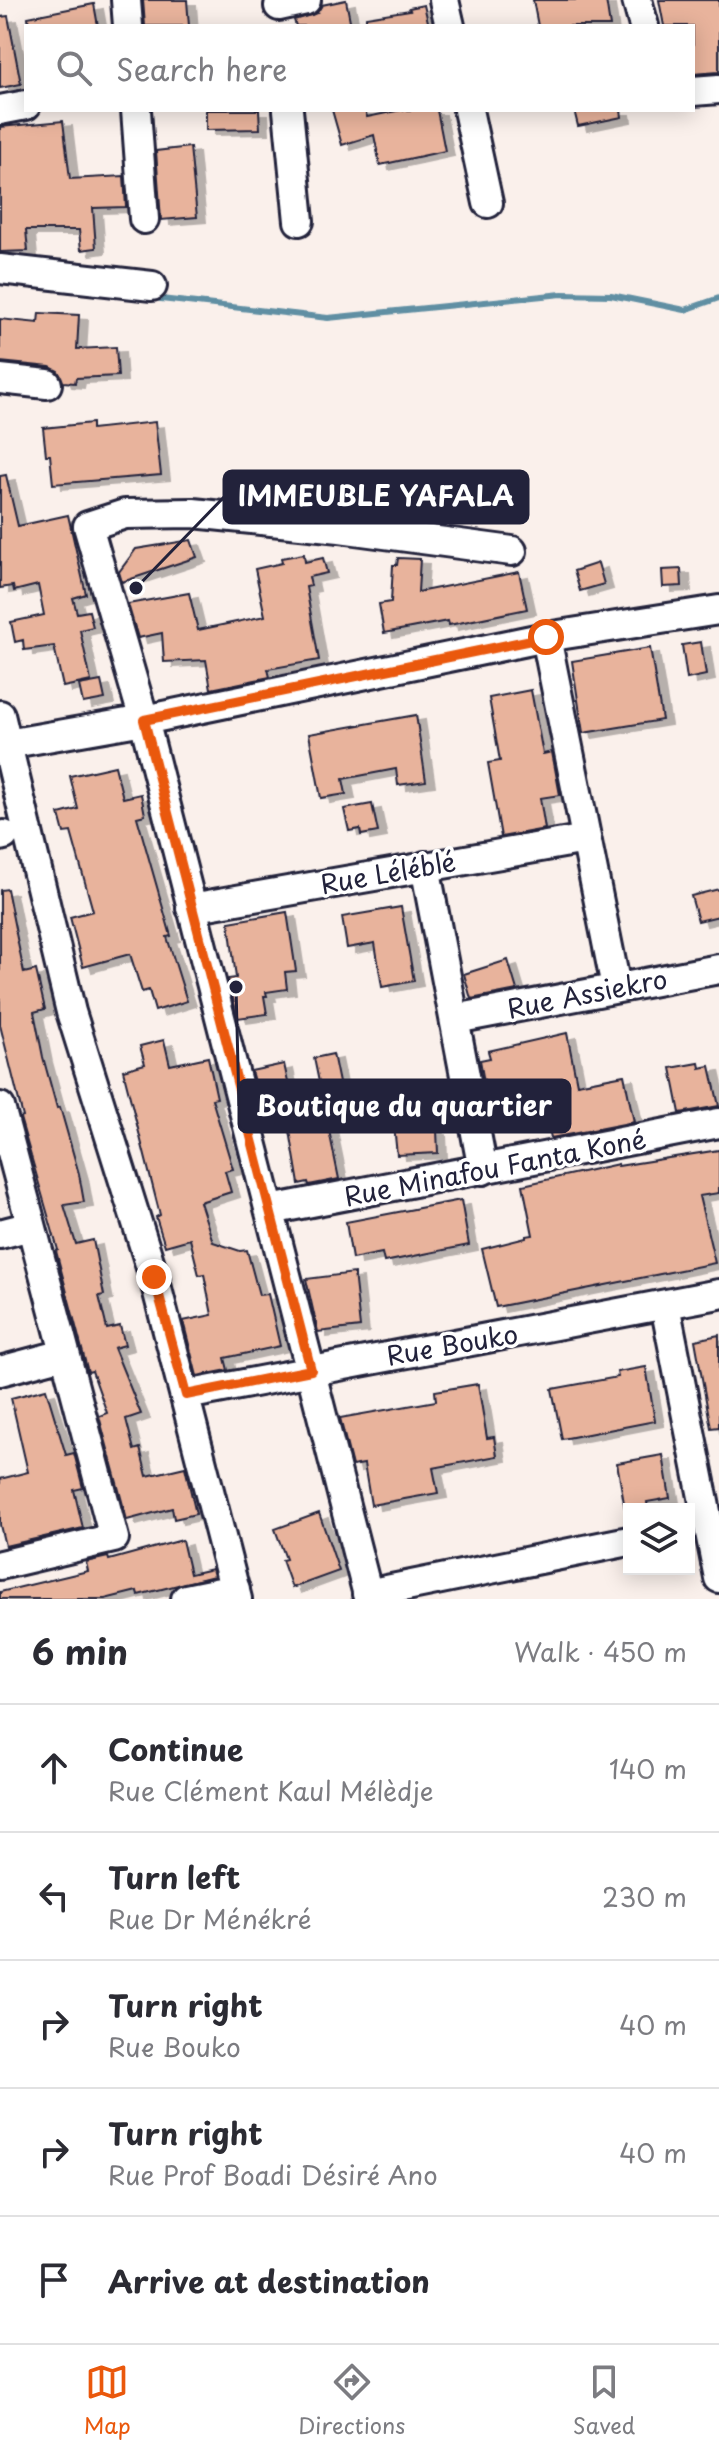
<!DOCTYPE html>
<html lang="en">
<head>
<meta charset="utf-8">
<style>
	body { margin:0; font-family:"Playpen Sans",sans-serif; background:#f2f2f3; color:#2b2b33 }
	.controls { position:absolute; right:24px; bottom:24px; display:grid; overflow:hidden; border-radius:0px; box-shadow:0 4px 20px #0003 }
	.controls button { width:72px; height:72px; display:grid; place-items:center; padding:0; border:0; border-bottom:2px solid #e1e1e2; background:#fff; color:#2b2b33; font:40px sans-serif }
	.stop { position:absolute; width:24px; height:24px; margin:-18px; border:6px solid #ea580c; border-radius:50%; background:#fff }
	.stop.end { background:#ea580c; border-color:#fff; box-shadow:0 2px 8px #0008 }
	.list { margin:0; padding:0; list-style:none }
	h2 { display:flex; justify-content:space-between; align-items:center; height:104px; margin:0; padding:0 32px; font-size:34px }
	h2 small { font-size:26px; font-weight:400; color:#7c7c81 }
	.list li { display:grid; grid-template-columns:52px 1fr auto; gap:24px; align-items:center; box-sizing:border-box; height:128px; padding:0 32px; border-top:2px solid #e1e1e2 }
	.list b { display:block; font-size:30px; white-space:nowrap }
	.list p { margin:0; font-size:26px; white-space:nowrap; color:#7c7c81 }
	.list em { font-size:26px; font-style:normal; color:#7c7c81 }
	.icon { flex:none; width:44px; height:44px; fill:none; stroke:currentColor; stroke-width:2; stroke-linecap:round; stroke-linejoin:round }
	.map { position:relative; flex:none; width:719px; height:1599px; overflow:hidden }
	.search { position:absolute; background:#fff; box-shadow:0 4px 20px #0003; left:24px; right:24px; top:24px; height:88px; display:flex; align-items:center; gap:20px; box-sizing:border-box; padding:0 28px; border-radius:0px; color:#7c7c81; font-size:30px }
	.sheet { height:744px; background:#fff }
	nav { display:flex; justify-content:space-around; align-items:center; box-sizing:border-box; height:112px; border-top:2px solid #e1e1e2; background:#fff; font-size:22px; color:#7c7c81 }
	nav a { display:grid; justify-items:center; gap:4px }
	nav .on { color:#ea580c }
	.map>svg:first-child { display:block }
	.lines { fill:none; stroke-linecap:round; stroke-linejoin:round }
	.stream { stroke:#608fa3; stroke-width:6 }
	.building { fill:#e8b39c; stroke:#22223b; stroke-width:2; filter:url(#shadow) }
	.minor-casing { stroke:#22223b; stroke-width:34 }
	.minor { stroke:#fff; stroke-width:28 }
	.route { stroke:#ea580c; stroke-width:10 }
	.labels { text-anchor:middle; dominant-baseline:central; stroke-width:7; stroke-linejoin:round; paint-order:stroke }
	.street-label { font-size:26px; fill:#22223b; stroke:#fff }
	.leader { fill:none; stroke:#22223b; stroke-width:3 }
	.callout-dot { fill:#22223b; stroke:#fff; stroke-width:3 }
	.callout { fill:#22223b; stroke:#22223b; stroke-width:3 }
	.callout-label { font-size:28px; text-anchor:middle; font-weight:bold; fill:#fff }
</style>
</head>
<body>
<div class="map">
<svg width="719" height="1599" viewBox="0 0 719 1599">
	<defs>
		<filter id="shadow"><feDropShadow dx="9" dy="5" stdDeviation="0" flood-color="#0004"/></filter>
	</defs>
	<rect width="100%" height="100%" fill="#faf0eb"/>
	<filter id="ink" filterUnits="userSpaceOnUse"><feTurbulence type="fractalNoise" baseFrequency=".0125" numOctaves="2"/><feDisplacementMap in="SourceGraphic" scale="16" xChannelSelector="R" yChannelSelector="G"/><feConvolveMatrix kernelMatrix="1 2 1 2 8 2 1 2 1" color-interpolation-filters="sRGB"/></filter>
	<g filter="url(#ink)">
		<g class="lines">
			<path class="stream" d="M152 298 328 318 562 294 611 295 685 310 719 298"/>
		</g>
		<path class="building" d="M143 0H187L189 26H145Z
			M346 0 351 26H296L294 20 317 13 322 5Z
			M533 0H606L610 26H538Z
			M659 0H719V72L693 74V26H664Z
			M94 4 98 26H29L28 17Z
			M424 5 429 26H366V17L410 10 409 8Z
			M8 16 21 84 0 88V17Z
			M206 110H259L260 129 206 130Z
			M332 110H365L367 117 401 110H437L445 151 380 165 374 135 342 145Z
			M574 110H621L622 117 578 126Z
			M63 121 70 179 124 176 126 207 93 208 96 248 81 250 79 230H26L28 251 0 252V127Z
			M190 147 197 217 161 220 156 151Z
			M39 313 79 315 77 349 116 347 118 376 76 378 75 383 63 382 58 371 50 367 0 362V319L38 323Z
			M155 422 161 475 53 484 50 455H46L43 428 92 423V429Z
			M6 475 18 526 68 515 86 594 73 598 77 613 89 611 93 627 80 630 91 681 63 687 54 646 24 650 23 640 15 642 11 622 44 615 38 585 14 591 13 586 0 588V476Z
			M191 540 197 557 122 582 119 572 136 549Z
			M304 554 305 562 323 558 327 573 309 577 311 586 306 587 319 660 268 669 270 677 211 689 206 660 164 662 162 633 138 638 128 604 189 593 198 630 265 616 255 569 282 563 281 558Z
			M398 558 420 559 418 592 519 572 527 609 449 625 448 621 384 633 379 604 391 602 393 565H397Z
			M598 563 604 584 580 591 574 571Z
			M681 569 682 586 663 587 662 570Z
			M701 642 706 675 687 679 682 645Z
			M650 648 662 720 583 733 572 661Z
			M101 681 105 699 83 703 79 685Z
			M531 690 543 754 552 752 560 795 540 798 545 829 501 837 488 763 500 761 489 698Z
			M416 715 426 781 398 785 396 769 343 779 346 794 321 798 309 734Z
			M115 766 123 798 141 794 145 815 137 817 171 936 167 937 187 1001 155 1011 149 990 142 992 130 954 83 967 70 917 93 911 71 832 64 833 59 814 78 809 70 776Z
			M372 804 378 832 361 835 360 829 349 831 344 809Z
			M7 889 24 973 36 970 45 1009 34 1012 43 1057 57 1108 60 1107 79 1174 84 1202 64 1205 76 1244 93 1240 104 1295 99 1296 107 1329 120 1326 125 1345 114 1348 141 1414 126 1419 134 1450 140 1448 147 1476 185 1467 196 1514 174 1519 172 1508 127 1520 99 1416 107 1413 92 1371 88 1372 56 1251 58 1250 20 1118 23 1117 0 1025V890Z
			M719 889V916L698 921 691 896Z
			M401 907 414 981 382 987 375 943 347 948 342 917Z
			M287 912 296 971 285 972 287 989 266 992 267 996H264L267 1014 238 1018 228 979 236 978 229 922Z
			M508 960 517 990 471 999 464 974Z
			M567 1033 577 1084 624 1075 634 1122 551 1138 541 1089 487 1099 480 1060 490 1058 488 1051Z
			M164 1040 170 1065 208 1057 217 1098 212 1099 233 1169 225 1171 231 1192 200 1202 213 1242 240 1251 247 1250 259 1295 268 1294 280 1346 225 1358 228 1370 197 1376 183 1321 212 1315 204 1274 199 1275 190 1239 165 1246 156 1217 160 1215 123 1070 145 1064 140 1046Z
			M333 1054 344 1107 325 1111 314 1058Z
			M699 1063 700 1068 710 1066 719 1106 680 1113 671 1068Z
			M284 1064 291 1096 260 1103 251 1071Z
			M429 1092 435 1130H437L438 1153 397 1155 391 1097Z
			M324 1106 339 1179 309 1185 308 1182 299 1184 287 1113Z
			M719 1150V1193L699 1196 715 1263 496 1307 482 1249 526 1238V1236L533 1235 523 1185 618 1164V1166Z
			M461 1200 469 1245 384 1262 382 1253 352 1259 346 1222Z
			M354 1273 360 1327 318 1332 306 1279Z
			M719 1335V1427L711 1428 695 1340Z
			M646 1367 655 1421 562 1439 552 1389 618 1377 617 1372Z
			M478 1384 487 1438 494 1437 497 1456 433 1468 438 1493 371 1505 364 1464 352 1466 340 1418 436 1401 435 1391Z
			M46 1389 66 1455 74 1453 83 1488 74 1490 83 1528 5 1546 0 1525V1479L28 1472 11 1398Z
			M663 1455 670 1498 647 1502 648 1509H625L617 1463Z
			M319 1513 339 1571 292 1588 282 1560 286 1559 275 1529Z
			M182 1540 190 1574 212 1569 214 1576 138 1595 137 1591 105 1599H0V1592L88 1571 86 1562 108 1557 109 1560Z"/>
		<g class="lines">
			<defs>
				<path id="minor" d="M126 0 128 26
					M444 0 450 26
					M637 0 644 26
					M279 6 306 0
					M693 91 719 89
					M0 110 26 105
					M136 110 144 219
					M288 110 299 221
					M468 110 488 203
					M0 269 152 286
					M0 379 47 384
					M546 637 616 987
					M0 715 71 1012 154 1277 237 1599
					M7 744 144 720 546 637 719 610
					M0 836 4 835
					M425 866 483 1170
					M191 908 586 839
					M455 1019 719 969
					M0 1107 114 1538 0 1565
					M270 1210 719 1123
					M0 1234 31 1226
					M665 1305 719 1578
					M0 1371 64 1354
					M186 1395 719 1294
					M367 1594 629 1541
					M186 1599 235 1589
					M369 1599 144 720 88 526 125 514 193 513 340 528 512 551"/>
			</defs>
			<use href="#minor" class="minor-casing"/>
			<use href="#minor" class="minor"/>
		</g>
	</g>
	<g class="lines" filter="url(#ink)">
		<path class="route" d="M154 1277 186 1395 311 1370 144 720 546 637"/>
	</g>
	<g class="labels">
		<g class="street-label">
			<text transform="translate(388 872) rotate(-10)">Rue Léléblé</text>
			<text transform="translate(587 993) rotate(-11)">Rue Assiekro</text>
			<text transform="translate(495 1167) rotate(-11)">Rue Minafou Fanta Koné</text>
			<text transform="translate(452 1344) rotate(-10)">Rue Bouko</text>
		</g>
	</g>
	<path class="leader" d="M136 588L224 497M236 987L239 1106"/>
	<g class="callout-dot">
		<circle cx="136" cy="588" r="8"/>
		<circle cx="236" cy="987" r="8"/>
	</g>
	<g class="callout">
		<rect x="224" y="471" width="304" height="52" rx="8"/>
		<rect x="239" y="1080" width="331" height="52" rx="8"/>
	</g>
	<g class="callout-label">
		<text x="376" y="506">IMMEUBLE YAFALA</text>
		<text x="404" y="1116">Boutique du quartier</text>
	</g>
</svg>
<div class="controls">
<button><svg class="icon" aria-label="layers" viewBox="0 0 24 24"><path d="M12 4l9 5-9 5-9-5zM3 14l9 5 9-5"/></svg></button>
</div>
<div class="stop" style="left:546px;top:637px"></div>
<div class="stop end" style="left:154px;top:1277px"></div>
<div class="search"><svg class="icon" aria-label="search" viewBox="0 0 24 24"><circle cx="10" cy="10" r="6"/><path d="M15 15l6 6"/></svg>Search here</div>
</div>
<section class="sheet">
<h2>6 min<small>Walk · 450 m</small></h2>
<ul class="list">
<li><svg class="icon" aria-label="ahead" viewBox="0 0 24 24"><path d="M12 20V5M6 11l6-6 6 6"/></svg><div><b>Continue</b><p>Rue Clément Kaul Mélèdje</p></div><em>140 m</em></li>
<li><svg class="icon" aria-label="left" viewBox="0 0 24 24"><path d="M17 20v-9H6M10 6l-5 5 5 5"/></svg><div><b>Turn left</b><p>Rue Dr Ménékré</p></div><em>230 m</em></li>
<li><svg class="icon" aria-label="right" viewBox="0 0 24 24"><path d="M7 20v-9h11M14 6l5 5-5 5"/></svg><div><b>Turn right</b><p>Rue Bouko</p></div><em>40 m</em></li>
<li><svg class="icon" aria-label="right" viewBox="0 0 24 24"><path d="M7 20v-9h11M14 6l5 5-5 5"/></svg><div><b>Turn right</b><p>Rue Prof Boadi Désiré Ano</p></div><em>40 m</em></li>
<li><svg class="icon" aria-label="arrive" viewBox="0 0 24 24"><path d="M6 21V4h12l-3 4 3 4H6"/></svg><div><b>Arrive at destination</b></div></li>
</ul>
</section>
<nav>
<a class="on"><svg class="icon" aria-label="map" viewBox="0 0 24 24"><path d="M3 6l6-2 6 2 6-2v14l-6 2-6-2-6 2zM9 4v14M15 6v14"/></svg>Map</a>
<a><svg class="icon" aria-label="directions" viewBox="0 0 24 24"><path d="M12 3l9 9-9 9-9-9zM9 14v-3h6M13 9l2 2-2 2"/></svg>Directions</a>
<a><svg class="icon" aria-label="saved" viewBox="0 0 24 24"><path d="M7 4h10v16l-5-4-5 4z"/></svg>Saved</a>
</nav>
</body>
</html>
